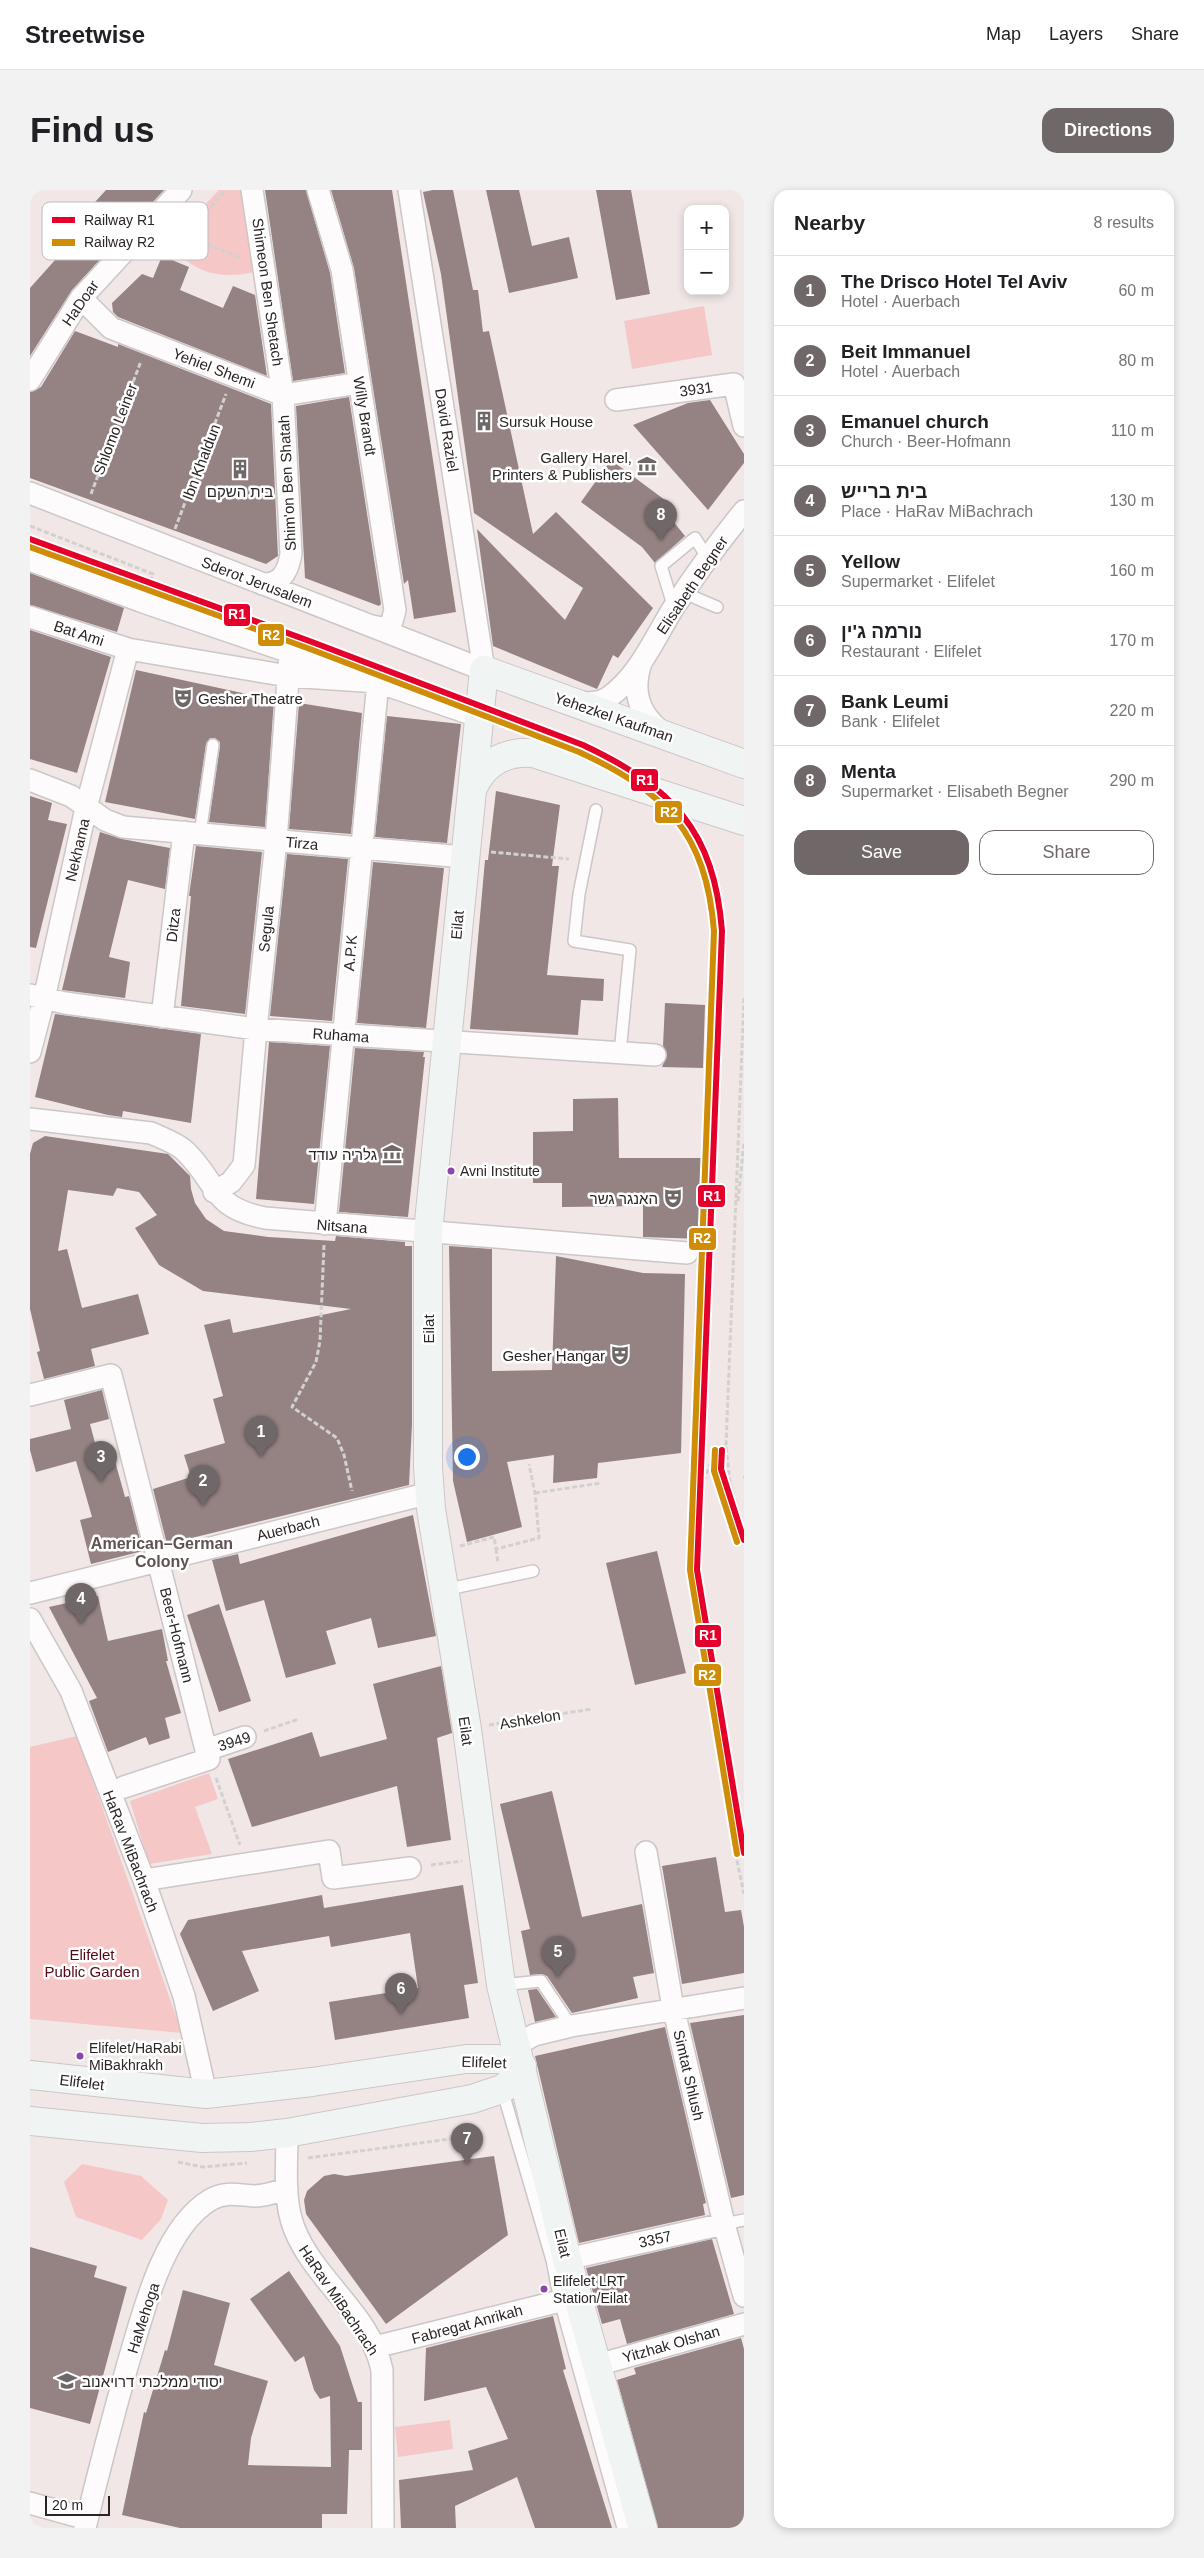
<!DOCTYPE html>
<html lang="en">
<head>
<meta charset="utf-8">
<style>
	body { margin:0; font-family:Arial,"Noto Sans Hebrew",sans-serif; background:#f2f2f2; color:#202124 }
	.controls { position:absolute; right:15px; top:15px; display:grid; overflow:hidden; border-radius:10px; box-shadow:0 2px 8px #0003 }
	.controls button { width:45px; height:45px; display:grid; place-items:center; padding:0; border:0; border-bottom:1px solid #e0e0e0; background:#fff; color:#202124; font:25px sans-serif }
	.scale { position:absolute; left:15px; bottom:12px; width:65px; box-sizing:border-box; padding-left:5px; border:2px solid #2b2424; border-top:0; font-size:14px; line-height:18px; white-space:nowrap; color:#2b2424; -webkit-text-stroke:4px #fff; paint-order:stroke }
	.you { position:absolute; left:436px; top:1266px; width:18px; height:18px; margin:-12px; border:4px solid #fff; border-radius:50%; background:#1a73e8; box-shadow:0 0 0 8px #1a73e833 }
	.badge { display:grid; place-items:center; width:32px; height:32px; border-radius:50%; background:#706868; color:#fff; font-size:16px; font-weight:700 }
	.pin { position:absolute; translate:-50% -41px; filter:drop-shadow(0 1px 2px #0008) }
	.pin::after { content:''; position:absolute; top:26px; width:18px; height:15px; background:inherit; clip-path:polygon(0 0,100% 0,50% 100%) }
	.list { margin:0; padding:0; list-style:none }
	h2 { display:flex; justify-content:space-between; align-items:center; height:65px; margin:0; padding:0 20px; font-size:21px }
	h2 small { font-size:16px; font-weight:400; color:#757577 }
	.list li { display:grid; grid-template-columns:32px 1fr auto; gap:15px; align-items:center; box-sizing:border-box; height:70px; padding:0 20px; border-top:1px solid #e0e0e0 }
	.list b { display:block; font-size:19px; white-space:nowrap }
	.list p { margin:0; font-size:16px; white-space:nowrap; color:#757577 }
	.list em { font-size:16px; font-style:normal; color:#757577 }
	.actions { display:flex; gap:10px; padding:15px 20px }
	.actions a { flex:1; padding:11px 0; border:1px solid #706868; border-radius:15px; text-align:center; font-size:18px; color:#706868 }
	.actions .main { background:#706868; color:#fff }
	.map { position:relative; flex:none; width:714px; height:2338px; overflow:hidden; border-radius:15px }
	header { display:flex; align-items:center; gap:30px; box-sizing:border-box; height:70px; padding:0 25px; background:#fff; border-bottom:1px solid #e0e0e0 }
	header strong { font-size:24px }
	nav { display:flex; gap:28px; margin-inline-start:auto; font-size:18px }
	.intro { display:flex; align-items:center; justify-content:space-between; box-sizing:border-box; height:120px; padding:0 30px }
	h1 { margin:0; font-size:35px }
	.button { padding:12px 22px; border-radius:15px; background:#706868; color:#fff; font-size:18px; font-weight:700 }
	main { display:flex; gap:30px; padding:0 30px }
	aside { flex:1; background:#fff; border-radius:15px; box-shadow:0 2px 8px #0003 }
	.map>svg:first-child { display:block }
	.green { fill:#f5c7c7 }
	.building { fill:#958283 }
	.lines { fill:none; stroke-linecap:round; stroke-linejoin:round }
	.lane-casing { stroke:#cdc6c6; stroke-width:14 }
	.street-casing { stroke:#cdc6c6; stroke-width:24 }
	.secondary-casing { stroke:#cdc6c6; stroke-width:30 }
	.path { stroke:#d3d0d0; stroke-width:3; stroke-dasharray:5 2.5; stroke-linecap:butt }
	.lane { stroke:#fdfbfb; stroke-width:11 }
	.street { stroke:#fdfbfb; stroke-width:21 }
	.secondary { stroke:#f0f4f2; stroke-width:28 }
	.rail-1-casing { stroke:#fff; stroke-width:10 }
	.rail-2-casing { stroke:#fff; stroke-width:10 }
	.rail-1 { stroke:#e4002b; stroke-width:6 }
	.rail-2 { stroke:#ce8c07; stroke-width:6 }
	.bus-dot { fill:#8e44ad; stroke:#fff; stroke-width:2 }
	.labels { text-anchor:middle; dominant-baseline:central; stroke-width:5; stroke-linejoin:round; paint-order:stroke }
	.bus-label { font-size:14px; fill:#2b2424; stroke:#fff; text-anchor:start }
	.street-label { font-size:15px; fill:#2b2424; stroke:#fff }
	.poi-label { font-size:15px; fill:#2b2424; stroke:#fff; text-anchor:end }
	.park-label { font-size:15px; fill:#540715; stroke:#fff }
	.neighbourhood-label { font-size:16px; font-weight:bold; fill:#615252; stroke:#fff }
	.key { fill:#fff; stroke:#bfbdbd; stroke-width:1 }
	.key-label { font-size:14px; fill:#2b2424 }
	.line-badge { stroke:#fff; stroke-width:2 }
	.badge-label { font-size:14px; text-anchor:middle; font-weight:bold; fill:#fff }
</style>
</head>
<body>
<header>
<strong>Streetwise</strong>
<nav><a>Map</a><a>Layers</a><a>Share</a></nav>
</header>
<div class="intro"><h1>Find us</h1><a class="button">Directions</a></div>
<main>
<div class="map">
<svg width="714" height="2338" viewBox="0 0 714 2338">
	<rect width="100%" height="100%" fill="#f1e7e7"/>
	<path class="green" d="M189 0H219L228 81C190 91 163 83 138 53Z
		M674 116 682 165 602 179 594 131Z
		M47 1546 152 1843 0 1829V1557Z
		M179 1583 188 1609 165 1617 182 1664 119 1674 100 1611Z
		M52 1974 111 1986 138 2010 131 2029 112 2050 46 2027 34 1992Z
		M420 2230 423 2259 368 2267 365 2237Z"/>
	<path class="building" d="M76 0H134L42 100 0 166V98L51 41 45 34Z
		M235 0H276L300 83 315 183 263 191Z
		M301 0H362L426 422 384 429 378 390 374 394 324 78Z
		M403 0H423L443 100H448L453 142 459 141 503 344 526 322 623 418 588 468 583 465 567 499 463 456 447 339 535 430 553 398 444 323 411 84 393 2Z
		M456 0H489L502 56 539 47 548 88 479 103Z
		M566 0H601L620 104 586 110Z
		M132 66 159 77 150 100 193 118 203 96 225 105 237 186 88 127 83 122 82 113 112 84 123 88Z
		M45 141 88 157V154L241 214 248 366 236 374 0 288V202L11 197Z
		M319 207 351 414 349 416 275 388 266 216Z
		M680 210 714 264V273L678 320 603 235 658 213Z
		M581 270 639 313 634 320 655 346 625 373 612 357 551 312Z
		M0 383 94 418 87 442 0 415Z
		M0 440 81 467 47 583 0 569Z
		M106 480 244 510 235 637 179 632 190 556V552L185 548H180L176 554 165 629 75 612Z
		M269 513 332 523 321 644 259 639Z
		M357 526 431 534 417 653 345 647Z
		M466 601 530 615 522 676H529L517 785 574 789 573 811 551 810 548 845 440 839 455 670H458Z
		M0 606 22 613 18 630 37 634 6 758 0 757Z
		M70 642 92 649 140 658 135 699 98 690 79 767 100 772 95 808 32 800Z
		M166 656 232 662 215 824 151 816 161 706H159Z
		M257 664 318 669 302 831 240 826Z
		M343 672 414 678 396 838 327 833Z
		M635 813 675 815 673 878 632 877 637 865 633 856Z
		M25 824 171 844 161 933 93 921 92 927 78 925 5 907Z
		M239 852 300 856 284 1014 226 1009Z
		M325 858 394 862 393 867H395L378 1027 309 1022Z
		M588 908 589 968H672V1049L613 1047V1016L532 1017V993H503V942L543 941V909Z
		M15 946 138 964 160 986 161 999 165 1013 176 1029 194 1041 238 1047 305 1051 306 1046 375 1052V1056H382V1234L379 1295 137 1354 123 1299 161 1287 154 1265 195 1253 183 1209 193 1206 174 1135 200 1129 203 1143 321 1119 173 1101 129 1075 105 1038 127 1025 109 1002 87 998 83 1006 38 1000 28 1061 37 1059 52 1118 108 1104 119 1144 61 1159 65 1176 14 1189 7 1162 10 1161 0 1119V964L3 953Z
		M419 1056 462 1059V1181L522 1180 526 1066 613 1083 655 1084 651 1263 568 1273 567 1288 523 1293 524 1265 477 1272 492 1337 437 1352 423 1291Z
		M72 1200 79 1229 60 1234 69 1268 83 1264 95 1307 99 1306 113 1361 61 1374 50 1330 62 1327 46 1271 6 1282 0 1260V1249L41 1239 34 1210Z
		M383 1325 406 1446 348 1458 341 1428 296 1441 306 1474 256 1488 234 1410 196 1421 182 1370 208 1364 210 1374Z
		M627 1361 656 1483 605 1495 576 1373Z
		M68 1406 78 1451 132 1439 138 1471H136L151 1523 135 1528 140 1548 119 1555 116 1547 78 1562 59 1511 67 1508 19 1417Z
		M189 1414 221 1511 189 1522 157 1425Z
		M411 1476 422 1543 407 1548 421 1650 377 1657 367 1596 222 1637 198 1569 282 1542 290 1567 357 1549 343 1494Z
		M522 1601 552 1727 612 1714 624 1783 603 1787 608 1808 542 1823 517 1786 511 1784 500 1785 491 1741 500 1739 470 1614Z
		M686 1667 695 1722 711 1720 714 1737V1783L652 1794 632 1676Z
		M433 1695 448 1793 434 1795 439 1828 305 1850 299 1812 388 1798 380 1743 301 1757 299 1746 212 1761 229 1801 183 1821 150 1744 158 1730 292 1705 294 1718Z
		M507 1799 526 1827 505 1832 498 1800Z
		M714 1825V2005L701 2008 660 1833Z
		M635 1837 676 2013 673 2014 675 2025 549 2053 505 1866Z
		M464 1966 478 2045 356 2134 276 2024 274 2010 277 2001 294 1986 304 1984 316 1986Z
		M682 2049 704 2124 597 2154 590 2129 572 2134 556 2078Z
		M0 2057 67 2076 64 2087 97 2097 60 2234 0 2218Z
		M259 2081 310 2156 328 2212H332V2260H319L317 2324H292V2338H150L92 2325 114 2222 116 2223 135 2160 137 2161 153 2100 200 2113 184 2175 238 2191 221 2248 218 2275 301 2277 300 2206 290 2209 284 2200 274 2166 265 2172 220 2109Z
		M523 2126 536 2179 533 2180 582 2338H505L487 2287 425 2316 426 2338H371L369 2290 443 2280 438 2261 478 2249 456 2197 394 2211 396 2158Z
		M711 2148 714 2159V2338H628L587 2190 606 2184 604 2178Z"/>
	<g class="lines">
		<defs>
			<path id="lane" d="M654 403 687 417
				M644 418 631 376 665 348 677 367
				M566 620 549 704 544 751 600 760 590 863
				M170 644 183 555
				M414 1400 503 1381
				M471 1795 511 1791 541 1836
				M472 1899 522 2070 530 2111 593 2338
				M694 2034 714 2030"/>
			<path id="street" d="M222 0 253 205 261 364C258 381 252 395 232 394
				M288 0 312 80 365 420 361 435 352 438 342 436
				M51 108 81 138 253 205 330 193
				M0 190 51 108 151 0
				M586 210 704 194 714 236
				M0 303 454 480 379 0
				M0 370 113 412 450 527
				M0 427 98 459 258 486 348 492 295 1034
				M611 473C601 502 610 527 635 544
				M546 512C558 513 569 514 579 507 609 486 625 447 644 417 666 383 689 352 714 321
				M0 590 41 606 75 630 93 637 434 667
				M0 805 35 813 226 839 625 865
				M132 827 154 642
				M0 862 14 809 56 618 98 459
				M0 929 121 943C132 948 147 953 155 961 189 994 180 1017 235 1028L657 1063
				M184 1002 201 992 214 975 226 839 246 651 260 463
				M0 1205 81 1185 176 1560
				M0 1403 400 1303
				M0 1429 41 1501 114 1690 154 1806 176 1904
				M94 1597 179 1569 176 1560 215 1547
				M616 1662 642 1812 694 2034 714 2106
				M114 1690 299 1661 303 1688 380 1678
				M487 1855 504 1845 541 1836 714 1808
				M257 1943C257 1973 253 2010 264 2038 284 2090 341 2125 352 2180L353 2338
				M537 2069 694 2034
				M345 2157 530 2111
				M567 2175 714 2134
				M0 2313 57 2329
				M55 2338C68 2284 82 2230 97 2177 112 2127 132 2039 180 2010 195 2001 208 2005 224 2006 235 2006 246 2002 257 1999"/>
			<path id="secondary" d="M442 600C453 573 475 561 503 563L714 631
				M0 1885 176 1904 282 1892 436 1869H466L478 1870 492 1876
				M0 1931 172 1948 220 1947 257 1943 442 1909 472 1899 482 1892 492 1876
				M613 2338 537 2069 471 1795 437 1539 401 1319 398 1277V1042L454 480 714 574"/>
		</defs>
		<use href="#lane" class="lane-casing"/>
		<use href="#street" class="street-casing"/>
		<use href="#secondary" class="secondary-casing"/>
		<path class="path" d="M142 40 211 68
			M156 45 196 0
			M61 304 111 171
			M0 336 123 384 120 392
			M145 339 196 204
			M461 662 539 669
			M714 808 696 1255 700 1292 714 1341
			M708 1011 714 952
			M294 1055 290 1151 286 1172 262 1217 307 1248 314 1265 322 1301
			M696 1256 690 1267 680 1275 664 1316 661 1363 664 1416 701 1642 714 1704
			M713 1287H714
			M505 1303 571 1293
			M430 1356 464 1347 466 1359 509 1348 505 1303 499 1274
			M466 1359 468 1373
			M459 1535 562 1519
			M234 1541 269 1529
			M186 1588 210 1655
			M401 1675 432 1671
			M278 1968 420 1949 426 1937
			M148 1972 173 1977 217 1973"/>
		<use href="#lane" class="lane"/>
		<use href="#street" class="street"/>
		<use href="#secondary" class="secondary"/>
		<defs>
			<path id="rail-1" d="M0 349 282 452 553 555C642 597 684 640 692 741L667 1380 714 1663
				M692 1260 691 1279 714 1350"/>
			<path id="rail-2" d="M0 357 280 459 549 562C636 602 676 643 684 741L660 1380 707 1664
				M685 1260 684 1281 707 1352"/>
		</defs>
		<use href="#rail-1" class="rail-1-casing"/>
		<use href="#rail-2" class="rail-2-casing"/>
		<use href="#rail-1" class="rail-1"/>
		<use href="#rail-2" class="rail-2"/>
	</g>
	<defs>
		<symbol id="building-bare" viewBox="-9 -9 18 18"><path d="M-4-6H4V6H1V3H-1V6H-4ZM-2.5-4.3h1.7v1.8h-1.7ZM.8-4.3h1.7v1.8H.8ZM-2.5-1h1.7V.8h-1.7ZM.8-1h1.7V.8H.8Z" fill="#706868" stroke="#fff" stroke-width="2.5" paint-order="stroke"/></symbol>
		<symbol id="museum-bare" viewBox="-9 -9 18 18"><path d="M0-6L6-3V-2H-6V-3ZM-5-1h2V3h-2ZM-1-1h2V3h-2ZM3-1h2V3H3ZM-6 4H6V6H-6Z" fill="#706868" stroke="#fff" stroke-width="2.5" paint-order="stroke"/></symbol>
		<symbol id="theatre-bare" viewBox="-9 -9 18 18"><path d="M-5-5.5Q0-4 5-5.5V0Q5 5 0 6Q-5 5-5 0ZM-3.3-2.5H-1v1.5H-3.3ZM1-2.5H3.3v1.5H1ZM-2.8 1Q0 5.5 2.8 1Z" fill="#706868" stroke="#fff" stroke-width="2.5" paint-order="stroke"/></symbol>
		<symbol id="school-bare" viewBox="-9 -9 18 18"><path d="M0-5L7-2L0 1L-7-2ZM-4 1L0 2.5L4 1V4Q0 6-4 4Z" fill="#706868" stroke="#fff" stroke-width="2.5" paint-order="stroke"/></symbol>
	</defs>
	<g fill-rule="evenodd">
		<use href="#building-bare" x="440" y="217" width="28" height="28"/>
		<use href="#museum-bare" x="603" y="262" width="28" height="28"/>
		<use href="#building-bare" x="196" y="265" width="28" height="28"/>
		<use href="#theatre-bare" x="139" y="494" width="28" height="28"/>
		<use href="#museum-bare" x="348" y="950" width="28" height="28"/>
		<use href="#theatre-bare" x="629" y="994" width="28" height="28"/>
		<use href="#theatre-bare" x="576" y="1151" width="28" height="28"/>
		<use href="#school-bare" x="23" y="2177" width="28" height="28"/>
	</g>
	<g class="bus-dot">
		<circle cx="421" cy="981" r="4.5"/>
		<circle cx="50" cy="1866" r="4.5"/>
		<circle cx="514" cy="2099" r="4.5"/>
	</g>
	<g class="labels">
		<g class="bus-label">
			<text x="430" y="981">Avni Institute</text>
			<text x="59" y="1858">Elifelet/HaRabi<tspan x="59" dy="17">MiBakhrakh</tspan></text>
			<text x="523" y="2091">Elifelet LRT<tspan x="523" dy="17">Station/Eilat</tspan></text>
		</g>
		<g class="street-label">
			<text transform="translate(238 102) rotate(82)">Shimeon Ben Shetach</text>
			<text transform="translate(50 113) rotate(-55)">HaDoar</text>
			<text transform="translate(184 178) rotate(21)">Yehiel Shemi</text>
			<text transform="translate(666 199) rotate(-8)">3931</text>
			<text transform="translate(335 226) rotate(81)">Willy Brandt</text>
			<text transform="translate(85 239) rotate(-69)">Shlomo Leiner</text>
			<text transform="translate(417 240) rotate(81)">David Raziel</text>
			<text transform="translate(171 272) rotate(-69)">Ibn Khaldun</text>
			<text transform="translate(257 293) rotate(-93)">Shim'on Ben Shatah</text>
			<text transform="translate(227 392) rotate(21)">Sderot Jerusalem</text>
			<text transform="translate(662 395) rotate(-56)">Elisabeth Begner</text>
			<text transform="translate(49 443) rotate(18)">Bat Ami</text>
			<text transform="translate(584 527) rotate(19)">Yehezkel Kaufman</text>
			<text transform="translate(272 653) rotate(5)">Tirza</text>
			<text transform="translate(47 660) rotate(-77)">Nekhama</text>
			<text transform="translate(143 735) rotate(-83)">Ditza</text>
			<text transform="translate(427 735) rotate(-85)">Eilat</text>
			<text transform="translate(236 739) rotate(-84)">Segula</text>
			<text transform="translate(320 763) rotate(-85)">A.P.K</text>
			<text transform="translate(311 845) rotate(4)">Ruhama</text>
			<text transform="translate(312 1036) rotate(4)">Nitsana</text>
			<text transform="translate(398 1139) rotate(-90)">Eilat</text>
			<text transform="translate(258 1338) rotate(-14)">Auerbach</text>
			<text transform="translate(147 1445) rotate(76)">Beer-Hofmann</text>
			<text transform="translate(500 1529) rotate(-9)">Ashkelon</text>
			<text transform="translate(436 1541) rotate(82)">Eilat</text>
			<text transform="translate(204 1551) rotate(-18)">3949</text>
			<text transform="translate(101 1661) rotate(69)">HaRav MiBachrach</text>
			<text transform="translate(454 1872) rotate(2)">Elifelet</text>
			<text transform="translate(659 1885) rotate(77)">Simtat Shlush</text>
			<text transform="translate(52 1892) rotate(7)">Elifelet</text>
			<text transform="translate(625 2049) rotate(-13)">3357</text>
			<text transform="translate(533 2053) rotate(77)">Eilat</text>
			<text transform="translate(309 2110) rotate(56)">HaRav MiBachrach</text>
			<text transform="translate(113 2128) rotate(-72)">HaMehoga</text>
			<text transform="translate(437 2134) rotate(-15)">Fabregat Anrikah</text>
			<text transform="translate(641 2154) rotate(-16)">Yitzhak Olshan</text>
		</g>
		<g class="poi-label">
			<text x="469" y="231" text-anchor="start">Sursuk House</text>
			<text x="602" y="267">Gallery Harel,<tspan x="602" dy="17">Printers &amp; Publishers</tspan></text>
			<text x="210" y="301" text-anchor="middle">בית השקם</text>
			<text x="168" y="508" text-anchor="start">Gesher Theatre</text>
			<text x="347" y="964">גלריה עודד</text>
			<text x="628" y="1008">האנגר גשר</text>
			<text x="575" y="1165">Gesher Hangar</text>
			<text x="52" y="2191" text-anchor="start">יסודי ממלכתי דרויאנוב</text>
		</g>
		<g class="park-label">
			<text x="62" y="1764">Elifelet<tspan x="62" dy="17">Public Garden</tspan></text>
		</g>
		<g class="neighbourhood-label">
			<text x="132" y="1353">American–German<tspan x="132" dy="18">Colony</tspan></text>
		</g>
	</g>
	<rect x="12" y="12" width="166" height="58" rx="8" class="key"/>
	<rect x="22" y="27" width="23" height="6" fill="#e4002b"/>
	<rect x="22" y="49" width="23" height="7" fill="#ce8c07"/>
	<g class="key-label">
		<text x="54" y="35">Railway R1</text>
		<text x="54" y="57">Railway R2</text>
	</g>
	<g class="line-badge">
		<rect x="193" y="413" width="28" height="24" rx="5" fill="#e4002b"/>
		<rect x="227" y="433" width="28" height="24" rx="5" fill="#ce8c07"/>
		<rect x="600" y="578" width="29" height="24" rx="5" fill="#e4002b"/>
		<rect x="624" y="610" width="29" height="24" rx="5" fill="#ce8c07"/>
		<rect x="667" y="994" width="29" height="24" rx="5" fill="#e4002b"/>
		<rect x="658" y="1037" width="29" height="24" rx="5" fill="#ce8c07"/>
		<rect x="664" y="1434" width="28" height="24" rx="5" fill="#e4002b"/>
		<rect x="663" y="1473" width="29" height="24" rx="5" fill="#ce8c07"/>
	</g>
	<g class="badge-label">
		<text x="207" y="429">R1</text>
		<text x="241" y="450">R2</text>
		<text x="615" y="595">R1</text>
		<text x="639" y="627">R2</text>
		<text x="682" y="1011">R1</text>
		<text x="672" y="1053">R2</text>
		<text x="678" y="1450">R1</text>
		<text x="677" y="1490">R2</text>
	</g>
</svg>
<div class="controls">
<button>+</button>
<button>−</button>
</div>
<div class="scale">20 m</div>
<div class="you"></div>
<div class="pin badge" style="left:231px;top:1267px">1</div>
<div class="pin badge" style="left:173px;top:1316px">2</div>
<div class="pin badge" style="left:71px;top:1292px">3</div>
<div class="pin badge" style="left:51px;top:1434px">4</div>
<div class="pin badge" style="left:528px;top:1787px">5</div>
<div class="pin badge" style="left:371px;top:1824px">6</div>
<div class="pin badge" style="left:437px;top:1974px">7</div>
<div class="pin badge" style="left:631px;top:350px">8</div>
</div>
<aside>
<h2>Nearby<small>8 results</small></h2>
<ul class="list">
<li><span class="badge">1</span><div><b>The Drisco Hotel Tel Aviv</b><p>Hotel · Auerbach</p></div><em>60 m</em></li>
<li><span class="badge">2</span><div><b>Beit Immanuel</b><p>Hotel · Auerbach</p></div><em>80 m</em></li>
<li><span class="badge">3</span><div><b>Emanuel church</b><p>Church · Beer-Hofmann</p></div><em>110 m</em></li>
<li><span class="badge">4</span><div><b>בית ברייש</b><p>Place · HaRav MiBachrach</p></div><em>130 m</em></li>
<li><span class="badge">5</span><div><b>Yellow</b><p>Supermarket · Elifelet</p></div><em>160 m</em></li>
<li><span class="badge">6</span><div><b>נורמה ג'ין</b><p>Restaurant · Elifelet</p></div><em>170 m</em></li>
<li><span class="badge">7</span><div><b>Bank Leumi</b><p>Bank · Elifelet</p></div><em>220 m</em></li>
<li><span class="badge">8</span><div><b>Menta</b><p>Supermarket · Elisabeth Begner</p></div><em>290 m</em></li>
</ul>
<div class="actions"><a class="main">Save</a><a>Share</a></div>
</aside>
</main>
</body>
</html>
